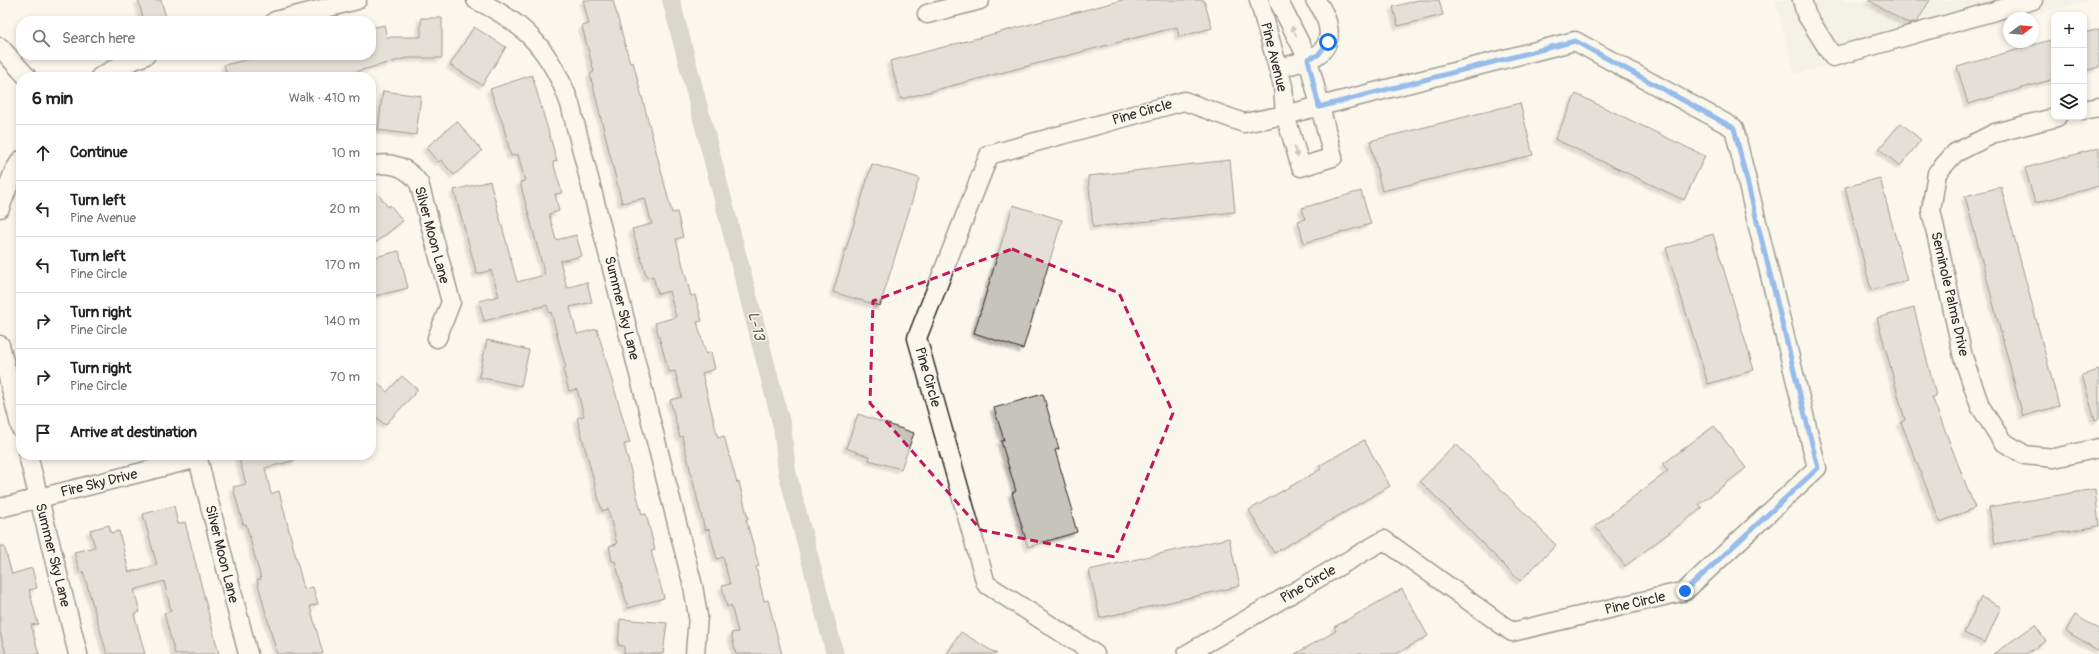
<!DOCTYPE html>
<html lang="en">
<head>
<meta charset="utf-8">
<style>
	body { margin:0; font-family:Pangolin,sans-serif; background:#f2f2f2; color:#222 }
	.controls { position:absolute; right:12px; top:12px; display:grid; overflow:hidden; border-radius:8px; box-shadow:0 2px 6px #0003 }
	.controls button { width:36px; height:36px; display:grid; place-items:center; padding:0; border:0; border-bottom:1px solid #e0e0e0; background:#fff; color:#222; font:20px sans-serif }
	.compass { position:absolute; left:2003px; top:12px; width:36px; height:36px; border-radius:50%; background:#fff; box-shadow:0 2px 6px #0003; rotate:74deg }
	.stop { position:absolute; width:12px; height:12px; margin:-9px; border:3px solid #1a73e8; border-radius:50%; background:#fff }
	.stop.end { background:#1a73e8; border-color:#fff; box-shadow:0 1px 4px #0008 }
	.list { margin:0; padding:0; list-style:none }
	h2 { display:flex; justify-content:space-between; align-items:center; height:52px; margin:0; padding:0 16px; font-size:17px }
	h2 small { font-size:13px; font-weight:400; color:#767676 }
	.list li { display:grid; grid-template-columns:26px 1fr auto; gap:12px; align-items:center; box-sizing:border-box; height:56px; padding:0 16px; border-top:1px solid #e0e0e0 }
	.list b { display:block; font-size:15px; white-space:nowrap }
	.list p { margin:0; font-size:13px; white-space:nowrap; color:#767676 }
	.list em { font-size:13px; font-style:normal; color:#767676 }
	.icon { flex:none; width:22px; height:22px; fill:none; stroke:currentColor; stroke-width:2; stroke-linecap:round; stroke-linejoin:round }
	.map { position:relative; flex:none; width:2099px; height:654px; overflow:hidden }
	.search { position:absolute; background:#fff; box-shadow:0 2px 6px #0003; left:16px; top:16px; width:360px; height:44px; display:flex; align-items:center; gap:10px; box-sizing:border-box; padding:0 14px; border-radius:16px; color:#767676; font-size:15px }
	.panel { position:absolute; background:#fff; box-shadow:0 2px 6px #0003; left:16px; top:72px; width:360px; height:388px; border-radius:16px }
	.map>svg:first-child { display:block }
	.built { fill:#ebe8de }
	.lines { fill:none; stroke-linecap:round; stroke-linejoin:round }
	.canal { stroke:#b1afa7; stroke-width:18 }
	.building { fill:#c7c4bc; stroke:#2b2b2b; filter:url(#shadow) }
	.minor-casing { stroke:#2b2b2b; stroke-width:21 }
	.minor { stroke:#fbf7ec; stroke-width:18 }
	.oneway { fill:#93918c }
	.route { stroke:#1a73e8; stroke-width:5 }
	.marked { fill:none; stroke:#c2185b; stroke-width:3; stroke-dasharray:8 5; stroke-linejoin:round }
	.labels { text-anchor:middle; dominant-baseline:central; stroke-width:3; stroke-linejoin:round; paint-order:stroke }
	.street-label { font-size:14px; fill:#2b2b2b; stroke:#fbf7ec }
	.water-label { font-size:15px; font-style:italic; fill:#5a5956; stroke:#fbf7ec }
</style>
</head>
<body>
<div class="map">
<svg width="2099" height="654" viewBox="0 0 2099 654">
	<defs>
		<filter id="shadow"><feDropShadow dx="-3.5" dy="3.5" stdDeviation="1" flood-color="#0004"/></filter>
	</defs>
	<rect width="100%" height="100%" fill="#fbf7ec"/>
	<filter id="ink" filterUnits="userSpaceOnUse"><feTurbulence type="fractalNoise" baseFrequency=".025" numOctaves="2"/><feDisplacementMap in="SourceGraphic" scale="8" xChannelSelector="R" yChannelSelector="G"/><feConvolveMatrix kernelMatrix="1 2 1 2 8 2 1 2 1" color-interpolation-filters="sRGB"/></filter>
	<g filter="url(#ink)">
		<path class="built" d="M1775 0H2092L2020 18H2009V21L1795 74Z"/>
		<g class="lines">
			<path class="canal" d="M671 0 782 426 787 472 835 654"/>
		</g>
		<path class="building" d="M138 0H161L166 17 144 21Z
			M583 0H613L630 63 633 62 672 213 677 212 683 237 676 239 691 296 695 295 702 321 697 322 706 354 711 352 715 369 702 373 718 438 724 436 737 483 739 482 748 519H746L759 566 756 567 764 601 768 600 782 654H736L731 633 738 632 731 605 727 607 722 586 730 584 723 557 717 559 709 529 705 530 682 436 680 437 670 400 682 397 675 371 669 372 655 323 676 317 669 291 658 294 653 276 647 278 632 229 652 224 645 198 622 203 590 74 594 72 582 26 589 24Z
			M1123 0H1204L1212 28 1179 37 1177 27 901 99 890 61Z
			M1418 0H1439L1443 15 1398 26 1393 7Z
			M1868 0H1930L1917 22 1909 24Z
			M421 18H442V58H407L335 77H325L324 73 309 77H228L224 65 267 55H371V28L384 25 387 37H421Z
			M474 27 506 47 482 85 450 65Z
			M2099 29V67L2084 71V33Z
			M2054 39V79L1968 104 1957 67Z
			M532 75 557 161 553 162 562 193 555 194 559 211 549 214 556 240 576 235 582 256 560 261 567 288 587 282 592 302 570 307 577 334 597 329 630 443 624 444 642 515 646 514 655 550 651 551 664 598 628 608 615 561H612L609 546 617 544 608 509 602 511 577 418 584 416 577 389 569 391 563 369 566 368 551 312 549 313 547 305 484 321 479 301 499 296 491 270 477 274 454 190 490 181 517 282 545 275 520 182 525 181 518 154 511 156 503 124 490 89Z
			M383 91 421 96 416 135 378 130Z
			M1576 94 1705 156 1684 200 1555 139Z
			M1520 103 1533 155 1382 191 1370 141Z
			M457 121 482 151 454 175 441 160 438 162 426 148Z
			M1901 123 1921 140 1900 166 1879 149Z
			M2099 148V186L2035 203 2025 168Z
			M1230 160 1235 212 1093 227 1088 176Z
			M872 164 919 178 880 306 833 292Z
			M1880 178 1907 281 1871 290 1845 187Z
			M371 185 388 207 390 205 403 221 371 246Z
			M2001 187 2059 406 2023 416 1965 196Z
			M1361 191 1371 224 1304 243 1298 221 1305 219 1302 208Z
			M1013 205 1062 220 1023 349 974 333Z
			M1713 234 1754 370 1708 384 1666 248Z
			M399 251 408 288 371 297V258Z
			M1914 308 1936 396 1932 397 1975 508 1940 522 1901 422 1905 420 1877 318Z
			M487 340 529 350 521 386 479 377Z
			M2099 370V419L2095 420 2082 375Z
			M402 376 418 390 385 425 371 412V377L387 392Z
			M1043 394 1059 449 1055 450 1073 511H1071L1077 532 1028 547 1012 493 1016 491 1001 441 1004 440 994 408Z
			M858 414 914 433 901 469 869 460 870 457 846 448Z
			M1714 426 1746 468 1699 504 1702 508 1625 566 1595 526 1668 471 1663 464Z
			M1364 440 1390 486 1274 553 1249 510 1321 469 1319 466Z
			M1456 444 1556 545 1520 581 1420 481Z
			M238 455H296V460L265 468 271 494 279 491 304 589 313 587 318 604 310 606 323 654H277L257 580 261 579 246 524H243L233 487 246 484Z
			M2095 489 2099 526 1995 544 1989 507Z
			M174 506 178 524 185 522 219 654H175L164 613 171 611 164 581 134 590 140 612 134 614 145 654H107L83 571 80 572 74 552 95 547 90 530 109 525 111 533 119 531 129 572 157 565 143 514Z
			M1229 538 1240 586 1100 618 1089 570Z
			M0 546H4L12 574 32 568 37 588 29 590 38 624 31 625 39 654H6L0 632Z
			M1402 589 1428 636 1396 654H1295L1336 631 1334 627Z
			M1981 597 2001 607 1985 643 1964 633Z
			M2075 615 2099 629V651L2066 631Z
			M620 619 667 623 663 654H624V646L618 645Z
			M2035 625 2046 641 2026 654H1993Z
			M961 632 997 654H947Z"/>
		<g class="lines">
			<defs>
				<path id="minor" d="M476 0C526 23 552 53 570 104L693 586 698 616 695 654
					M1259 0 1283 86 1285 115 1301 167 1333 157 1308 59 1278 0
					M1802 0 1806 14 1833 57 2033 0
					M927 14 980 0
					M275 21 357 0
					M0 47 27 77
					M1278 69C1289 65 1308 61 1317 55 1337 42 1328 15 1315 0
					M100 77 120 66 146 55
					M2084 110 2099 107
					M2057 117 1995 133 1955 153 1937 173 1931 210 1963 357 1980 406 2002 441 2025 455 2054 458 2099 448
					M371 166C391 161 407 167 419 183L451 302 437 338
					M0 208 14 171 21 160
					M0 345 21 429
					M28 455 78 654
					M197 455 248 654
					M0 508 198 458
					M1095 654 986 584 917 338 989 155 1184 101 1244 123 1285 115 1575 41 1734 128 1817 468 1685 591 1512 632 1384 540 1187 654"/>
			</defs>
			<use href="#minor" class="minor-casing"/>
			<use href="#minor" class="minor"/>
		</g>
		<defs><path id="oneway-solid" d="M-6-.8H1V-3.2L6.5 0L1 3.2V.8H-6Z"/></defs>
		<g class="oneway">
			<use href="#oneway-solid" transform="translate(1294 31) rotate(-117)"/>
			<use href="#oneway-solid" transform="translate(1296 152) rotate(73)"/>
		</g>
	</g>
	<g class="lines" filter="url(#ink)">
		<path class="route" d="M1328 42 1318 55 1308 59 1319 107 1575 41 1734 128 1818 468 1685 591"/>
	</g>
	<path d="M0 0H2099V654H0ZM1012 249 1119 293 1173 413 1115 557 981 530 870 403 873 301Z" fill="#fbf7ec" fill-opacity=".55" fill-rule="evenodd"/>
	<path class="marked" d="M1012 249 1119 293 1173 413 1115 557 981 530 870 403 873 301Z"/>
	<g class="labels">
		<g class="street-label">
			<text transform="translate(1274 57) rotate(76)">Pine Avenue</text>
			<text transform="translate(1142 112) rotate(-16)">Pine Circle</text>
			<text transform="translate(432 235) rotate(75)">Silver Moon Lane</text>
			<text transform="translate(1950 294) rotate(77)">Seminole Palms Drive</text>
			<text transform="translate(622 308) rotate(76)">Summer Sky Lane</text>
			<text transform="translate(928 377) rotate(74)">Pine Circle</text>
			<text transform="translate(99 483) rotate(-14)">Fire Sky Drive</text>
			<text transform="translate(222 554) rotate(76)">Silver Moon Lane</text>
			<text transform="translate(53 555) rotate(76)">Summer Sky Lane</text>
			<text transform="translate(1308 584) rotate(-30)">Pine Circle</text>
			<text transform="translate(1635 603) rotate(-13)">Pine Circle</text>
		</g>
		<g class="water-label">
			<text transform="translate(756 326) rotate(75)">L-13</text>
		</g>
	</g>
</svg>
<div class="controls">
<button>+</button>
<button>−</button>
<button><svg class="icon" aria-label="layers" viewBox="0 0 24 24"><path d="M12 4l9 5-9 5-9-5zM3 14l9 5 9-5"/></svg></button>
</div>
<svg class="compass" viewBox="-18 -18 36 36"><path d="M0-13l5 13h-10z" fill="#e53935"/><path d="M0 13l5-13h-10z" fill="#767676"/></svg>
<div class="stop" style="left:1328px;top:42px"></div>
<div class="stop end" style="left:1685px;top:591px"></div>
<div class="search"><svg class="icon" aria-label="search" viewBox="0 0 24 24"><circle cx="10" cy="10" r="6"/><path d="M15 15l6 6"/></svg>Search here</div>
<section class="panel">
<h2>6 min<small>Walk · 410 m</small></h2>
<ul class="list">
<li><svg class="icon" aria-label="ahead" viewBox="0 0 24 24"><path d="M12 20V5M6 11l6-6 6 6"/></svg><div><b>Continue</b></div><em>10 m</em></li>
<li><svg class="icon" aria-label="left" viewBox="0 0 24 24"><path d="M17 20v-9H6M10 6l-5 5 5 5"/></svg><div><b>Turn left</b><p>Pine Avenue</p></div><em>20 m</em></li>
<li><svg class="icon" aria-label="left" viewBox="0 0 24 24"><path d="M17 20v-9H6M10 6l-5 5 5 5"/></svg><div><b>Turn left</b><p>Pine Circle</p></div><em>170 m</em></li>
<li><svg class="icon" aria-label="right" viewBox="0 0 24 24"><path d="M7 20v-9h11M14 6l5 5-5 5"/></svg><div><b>Turn right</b><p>Pine Circle</p></div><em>140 m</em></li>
<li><svg class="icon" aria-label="right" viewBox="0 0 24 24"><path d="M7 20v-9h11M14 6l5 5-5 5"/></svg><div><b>Turn right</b><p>Pine Circle</p></div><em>70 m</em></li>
<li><svg class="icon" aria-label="arrive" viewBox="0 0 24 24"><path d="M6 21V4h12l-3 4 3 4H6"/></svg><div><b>Arrive at destination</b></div></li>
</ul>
</section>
</div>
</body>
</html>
